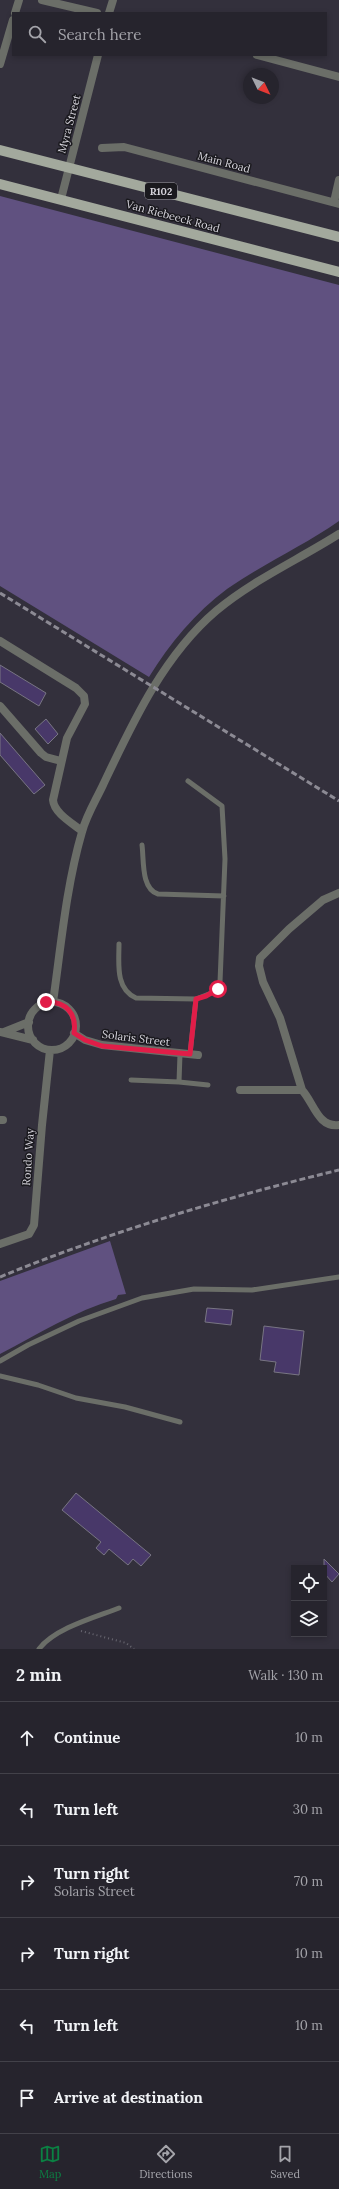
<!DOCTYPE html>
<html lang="en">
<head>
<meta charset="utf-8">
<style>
	body { margin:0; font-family:Lora,serif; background:#323039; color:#f1f3f6 }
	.controls { position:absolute; right:12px; bottom:12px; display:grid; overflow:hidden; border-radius:0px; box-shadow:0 2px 6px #0003 }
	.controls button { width:36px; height:36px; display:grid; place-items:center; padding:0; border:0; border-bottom:1px solid #424149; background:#26242d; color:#f1f3f6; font:20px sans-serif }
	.compass { position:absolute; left:243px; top:68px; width:36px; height:36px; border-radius:50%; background:#26242d; box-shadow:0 2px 6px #0003; rotate:133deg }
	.stop { position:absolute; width:12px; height:12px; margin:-9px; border:3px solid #e11d48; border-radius:50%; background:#fff }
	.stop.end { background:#e11d48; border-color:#fff; box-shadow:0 1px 4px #0008 }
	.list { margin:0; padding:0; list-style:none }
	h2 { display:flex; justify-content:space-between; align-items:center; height:52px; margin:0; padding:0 16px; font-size:17px }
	h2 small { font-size:13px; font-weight:400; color:#a4a4aa }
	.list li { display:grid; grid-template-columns:26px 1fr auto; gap:12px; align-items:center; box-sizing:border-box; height:72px; padding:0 16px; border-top:1px solid #424149 }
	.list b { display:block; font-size:15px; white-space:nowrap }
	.list p { margin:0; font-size:13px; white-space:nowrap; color:#a4a4aa }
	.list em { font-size:13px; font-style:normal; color:#a4a4aa }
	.icon { flex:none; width:22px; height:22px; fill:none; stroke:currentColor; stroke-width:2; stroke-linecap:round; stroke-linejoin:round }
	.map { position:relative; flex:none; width:339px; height:1649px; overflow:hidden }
	.search { position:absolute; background:#26242d; box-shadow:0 2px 6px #0003; left:12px; right:12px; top:12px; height:44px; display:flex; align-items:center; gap:10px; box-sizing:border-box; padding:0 14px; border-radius:0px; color:#a4a4aa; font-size:15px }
	.sheet { height:484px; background:#26242d }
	nav { display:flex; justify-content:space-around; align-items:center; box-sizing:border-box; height:56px; border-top:1px solid #424149; background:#26242d; font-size:11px; color:#a4a4aa }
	nav a { display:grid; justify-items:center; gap:2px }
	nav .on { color:#0b8043 }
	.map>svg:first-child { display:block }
	.green { fill:#605180 }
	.building { fill:#483869; stroke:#787583 }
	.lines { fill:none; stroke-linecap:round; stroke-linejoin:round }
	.path { stroke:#696771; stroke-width:2; stroke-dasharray:1 3; stroke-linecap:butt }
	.service { stroke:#6b6e68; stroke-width:5 }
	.minor { stroke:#6b6e68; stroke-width:8 }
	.primary { stroke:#a3a99d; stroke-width:10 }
	.rail { stroke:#8c8a94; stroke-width:3; stroke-dasharray:6 3; stroke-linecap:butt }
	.route { stroke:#e11d48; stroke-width:5 }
	.labels { text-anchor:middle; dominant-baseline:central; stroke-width:3; stroke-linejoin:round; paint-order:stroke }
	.shield { fill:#1a191e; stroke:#9e9ca3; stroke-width:1 }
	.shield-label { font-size:10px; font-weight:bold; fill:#d6d4dc }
	.street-label { font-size:11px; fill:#d6d4dc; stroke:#1a191e }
</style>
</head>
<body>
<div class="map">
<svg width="339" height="1649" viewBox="0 0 339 1649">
	<rect width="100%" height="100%" fill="#33303c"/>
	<path class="green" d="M0 196 339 285V521C303 546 263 564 227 589 195 613 170 643 149 677L0 586Z
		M110 1241 126 1294 118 1295 116 1299C75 1311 38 1334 0 1354V1281Z"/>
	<path class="building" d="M0 665 46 693 39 706 0 682Z
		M46 719 58 734 48 744 35 729Z
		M0 733 45 785 34 794 0 755Z
		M207 1308 233 1310 231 1325 205 1322Z
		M264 1326 304 1331 299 1375 274 1372 276 1362 260 1360Z
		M76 1493 151 1555 141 1566 133 1559 128 1565 109 1549 104 1555 96 1548 101 1542 62 1510Z
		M324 1559 339 1574 332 1582 324 1573Z"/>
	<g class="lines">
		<path class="path" d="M81 1631 126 1643 134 1649"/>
		<path class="service" d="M188 781 222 806 225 859 220 982 214 992 196 999 190 1054
			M142 845C144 860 141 889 158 894L224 896
			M119 944C119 963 115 989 136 998L196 999
			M131 1080 179 1082 180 1054
			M179 1082 208 1085
			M0 1361 28 1345 79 1321 142 1298 194 1289 252 1290 339 1277
			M0 1376 38 1385 76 1398 125 1407 180 1422
			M39 1649C55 1628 96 1617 119 1608"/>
		<path class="minor" d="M42 0 97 13
			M15 13 19 0
			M109 13 113 0
			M257 55 339 77
			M0 64 13 20
			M102 148 124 147 339 204
			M61 199 98 55
			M334 202 339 180
			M0 641 76 688 84 696 85 704 67 738 53 800C54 813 72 823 82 831
			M0 706 41 753 46 757 61 761
			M53 1002C61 946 66 887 82 832 86 816 96 800 103 785 132 724 163 656 216 611 253 580 298 560 339 534
			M28 1026a24 24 0 1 1 48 0a24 24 0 1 1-48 0Z
			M0 1032 33 1040
			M4 1032 29 1022
			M74 1033 85 1040 102 1045 198 1055
			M240 1090H302C314 1103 318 1128 339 1125
			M302 1090 280 1018 263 982 259 966 260 958 289 929 323 900 339 893
			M0 1120H3
			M0 1244 29 1234 34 1225 42 1125 50 1050"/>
		<path class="primary" d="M0 150 339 237
			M0 184 339 272"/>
		<path class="rail" d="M0 593 339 801
			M0 1277C109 1232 224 1198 339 1170"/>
	</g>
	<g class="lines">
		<path class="route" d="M46 1002C66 1001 77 1014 74 1033L85 1040 102 1046 190 1054 196 999 206 996 218 989"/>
	</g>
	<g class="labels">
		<rect class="shield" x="145" y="183" width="32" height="16" rx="3"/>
		<g class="shield-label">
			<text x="161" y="191">R102</text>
		</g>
		<g class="street-label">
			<text transform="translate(69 124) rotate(-75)">Myra Street</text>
			<text transform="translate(224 162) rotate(15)">Main Road</text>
			<text transform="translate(173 216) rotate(15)">Van Riebeeck Road</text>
			<text transform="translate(136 1038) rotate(7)">Solaris Street</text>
			<text transform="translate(28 1157) rotate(-86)">Rondo Way</text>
		</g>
	</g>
</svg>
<div class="controls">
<button><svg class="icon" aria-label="locate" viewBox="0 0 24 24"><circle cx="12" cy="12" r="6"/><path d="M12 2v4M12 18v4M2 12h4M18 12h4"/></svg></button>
<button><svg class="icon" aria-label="layers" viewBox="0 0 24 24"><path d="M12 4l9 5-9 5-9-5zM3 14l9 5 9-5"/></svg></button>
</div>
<svg class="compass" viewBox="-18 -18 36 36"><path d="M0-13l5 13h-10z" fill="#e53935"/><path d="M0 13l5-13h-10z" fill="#a4a4aa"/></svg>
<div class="stop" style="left:218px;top:989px"></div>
<div class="stop end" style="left:46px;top:1002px"></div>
<div class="search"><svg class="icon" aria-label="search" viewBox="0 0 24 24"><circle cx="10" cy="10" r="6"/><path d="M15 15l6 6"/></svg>Search here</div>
</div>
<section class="sheet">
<h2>2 min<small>Walk · 130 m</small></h2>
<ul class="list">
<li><svg class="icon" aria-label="ahead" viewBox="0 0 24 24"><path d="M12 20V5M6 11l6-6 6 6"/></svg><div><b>Continue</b></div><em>10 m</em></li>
<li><svg class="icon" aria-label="left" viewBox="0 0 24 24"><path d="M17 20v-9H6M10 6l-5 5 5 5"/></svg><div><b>Turn left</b></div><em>30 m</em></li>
<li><svg class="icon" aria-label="right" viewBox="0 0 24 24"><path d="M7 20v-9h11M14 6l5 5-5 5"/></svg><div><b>Turn right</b><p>Solaris Street</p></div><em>70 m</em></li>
<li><svg class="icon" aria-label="right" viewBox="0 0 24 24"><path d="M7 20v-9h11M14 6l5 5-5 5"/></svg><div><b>Turn right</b></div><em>10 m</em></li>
<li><svg class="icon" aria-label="left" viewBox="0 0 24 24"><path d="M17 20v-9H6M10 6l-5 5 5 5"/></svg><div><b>Turn left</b></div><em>10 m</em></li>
<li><svg class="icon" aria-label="arrive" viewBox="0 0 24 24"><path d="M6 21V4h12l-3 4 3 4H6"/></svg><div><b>Arrive at destination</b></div></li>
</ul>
</section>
<nav>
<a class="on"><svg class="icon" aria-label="map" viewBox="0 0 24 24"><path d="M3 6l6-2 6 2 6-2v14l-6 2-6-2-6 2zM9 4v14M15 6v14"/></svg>Map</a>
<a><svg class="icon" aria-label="directions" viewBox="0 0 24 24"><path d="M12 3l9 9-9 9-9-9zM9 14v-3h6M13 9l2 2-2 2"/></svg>Directions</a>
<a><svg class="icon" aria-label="saved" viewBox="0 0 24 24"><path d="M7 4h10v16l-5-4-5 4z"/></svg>Saved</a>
</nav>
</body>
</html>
